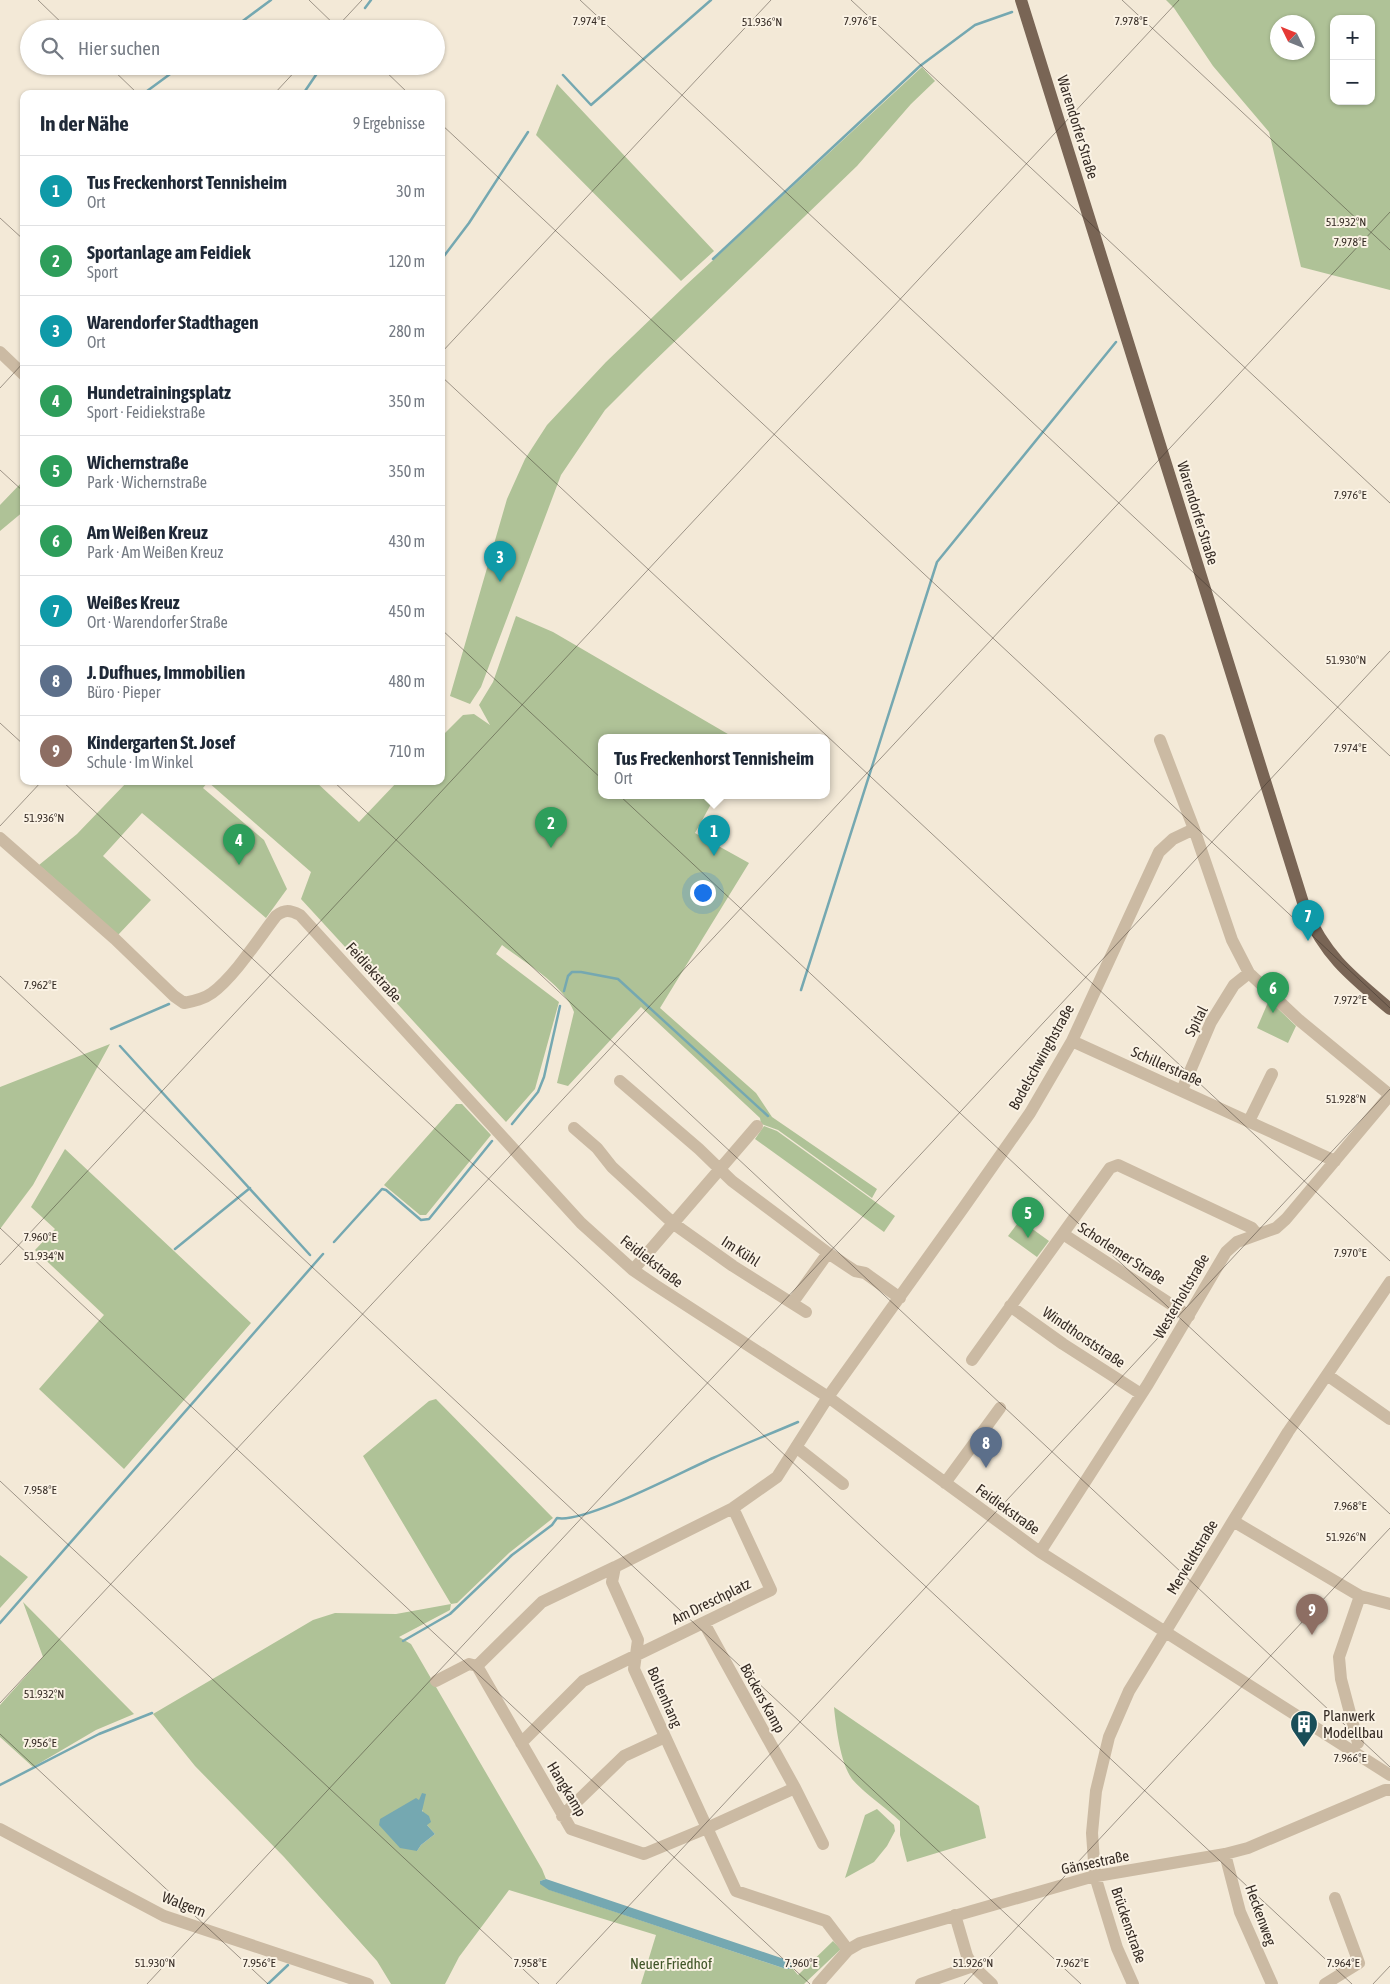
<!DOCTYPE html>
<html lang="de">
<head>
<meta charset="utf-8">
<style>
	body { margin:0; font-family:"Asap Condensed",sans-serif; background:#f2f2f3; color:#1f2937 }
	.controls { position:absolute; right:15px; top:15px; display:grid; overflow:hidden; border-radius:10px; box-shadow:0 1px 4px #0004 }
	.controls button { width:45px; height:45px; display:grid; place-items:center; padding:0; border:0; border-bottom:1px solid #e0e1e3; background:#fff; color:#1f2937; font:25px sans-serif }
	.compass { position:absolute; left:1270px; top:15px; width:45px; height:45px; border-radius:50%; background:#fff; box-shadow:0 1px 4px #0004; rotate:313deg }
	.you { position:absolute; left:702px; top:892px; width:18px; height:18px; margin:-12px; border:4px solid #fff; border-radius:50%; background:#1a73e8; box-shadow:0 0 0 8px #1a73e833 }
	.badge { display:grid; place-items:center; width:32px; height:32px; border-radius:50%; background:#2563eb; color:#fff; font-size:16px; font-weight:700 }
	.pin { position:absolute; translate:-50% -41px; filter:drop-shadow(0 1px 2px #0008) }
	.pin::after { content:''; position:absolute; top:26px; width:18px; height:15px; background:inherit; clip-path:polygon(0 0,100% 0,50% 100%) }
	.popup { position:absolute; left:598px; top:734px; width:232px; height:65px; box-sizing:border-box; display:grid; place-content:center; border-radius:10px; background:#fff; filter:drop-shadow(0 1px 4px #0005); font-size:16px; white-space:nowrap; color:#747a83 }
	.popup b { font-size:19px; color:#1f2937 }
	.popup::after { content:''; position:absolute; left:50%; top:100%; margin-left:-10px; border:10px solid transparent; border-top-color:#fff }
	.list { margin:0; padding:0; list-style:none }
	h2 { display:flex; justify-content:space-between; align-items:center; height:65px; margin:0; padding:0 20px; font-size:21px }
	h2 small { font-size:16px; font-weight:400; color:#747a83 }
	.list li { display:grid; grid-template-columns:32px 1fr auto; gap:15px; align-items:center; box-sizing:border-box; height:70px; padding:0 20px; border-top:1px solid #e0e1e3 }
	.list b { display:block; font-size:19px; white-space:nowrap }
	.list p { margin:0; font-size:16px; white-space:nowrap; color:#747a83 }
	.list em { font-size:16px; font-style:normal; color:#747a83 }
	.icon { flex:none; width:28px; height:28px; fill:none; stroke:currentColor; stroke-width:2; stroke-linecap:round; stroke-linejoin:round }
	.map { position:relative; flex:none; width:1390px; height:1984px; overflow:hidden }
	.search { position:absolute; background:#fff; box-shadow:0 1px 4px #0004; left:20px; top:20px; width:425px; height:55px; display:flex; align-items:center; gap:12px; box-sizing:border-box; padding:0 18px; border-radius:28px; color:#747a83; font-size:19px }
	.panel { position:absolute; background:#fff; box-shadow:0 1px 4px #0004; left:20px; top:90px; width:425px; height:695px; border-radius:10px }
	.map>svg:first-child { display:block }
	.green { fill:#afc297; fill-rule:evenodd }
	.water { fill:#75a8b1 }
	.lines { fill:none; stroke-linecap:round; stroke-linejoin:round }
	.stream { stroke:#75a8b1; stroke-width:2.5 }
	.minor { stroke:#cbbaa3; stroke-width:12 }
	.major { stroke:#796555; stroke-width:12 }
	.ticks { fill:none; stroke:#362c25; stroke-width:1; stroke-opacity:0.45 }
	.labels { text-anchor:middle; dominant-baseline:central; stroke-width:4; stroke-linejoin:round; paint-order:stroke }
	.street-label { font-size:15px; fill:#362c25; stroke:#faf2e4 }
	.poi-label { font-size:15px; fill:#362c25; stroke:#faf2e4; text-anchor:start }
	.park-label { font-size:15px; fill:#405528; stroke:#faf2e4 }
	.ticks-label { font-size:12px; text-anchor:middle; fill:#362c25; stroke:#faf2e4; stroke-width:4; stroke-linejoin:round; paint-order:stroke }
</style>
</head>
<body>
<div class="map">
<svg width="1390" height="1984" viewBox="0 0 1390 1984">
	<rect width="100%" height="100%" fill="#f3e9d7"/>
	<path class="green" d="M1166 0H1390V290L1301 267 1269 132 1213 66 1174 8ZM1334 19H1371V101H1334ZM1278 22H1308V52H1278Z
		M922 67 935 81 911 104 857 166 644 371 605 410 561 475 481 687 470 704 450 696 507 499 525 459 547 425 606 362 685 286Z
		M557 84 714 251 681 281 536 135Z
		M24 480V511L0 531V505Z
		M516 616 553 632 733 737H602V795H716L695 833 749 863 660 1008 756 1093 772 1117 877 1189 872 1198 778 1130 761 1124 760 1118 641 1007 568 1086 557 1083 574 1012C564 985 525 963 502 945L496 954 559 1002 535 1089 506 1122 301 899 311 872 208 782 203 788 264 840 287 889 266 918 142 813 103 856 151 900 118 935 39 865 77 834 128 781H315L359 822 398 781H441V737L463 715 474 714 490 725 479 705 493 682Z
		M1269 1000 1296 1026 1288 1043 1257 1028Z
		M110 1044 33 1185 0 1229V1087Z
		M456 1104H462L491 1135 426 1215H420L384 1185Z
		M764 1126 777 1131 895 1216 884 1232 755 1139Z
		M65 1149 251 1323 124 1469 39 1389 104 1315 35 1250 55 1229 31 1207Z
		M1020 1220 1049 1241 1037 1257 1008 1236Z
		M436 1399 553 1518 509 1553 457 1603 451 1604 450 1610 399 1637 411 1644 542 1869 546 1879 540 1881 550 1890 786 1969H793L798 1975 833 1941 841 1949 804 1984H641L656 1935 509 1890 459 1957 445 1984H391L377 1961 284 1857 195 1766 153 1714 313 1620 335 1613 396 1614 451 1604 363 1456 429 1401ZM419 1800 427 1825 435 1834 421 1845 417 1851Z
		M0 1555 28 1577 0 1608Z
		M23 1602 134 1714 96 1730 33 1767 0 1737V1705L43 1657Z
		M834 1707 979 1806 986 1838 907 1862 900 1835V1821C887 1809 862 1791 852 1779 840 1762 836 1727 834 1707Z
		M877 1809 894 1825 895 1831 887 1846 874 1862 845 1878 865 1815Z"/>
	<path class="water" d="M422 1793 426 1794 422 1811 429 1816 431 1822 427 1825 435 1834 421 1845 417 1851 400 1848 379 1825 380 1819 416 1798 419 1800Z
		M546 1879 790 1961 796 1966 793 1969H786L549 1890 540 1884V1881Z"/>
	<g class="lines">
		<path class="stream" d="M365 8 371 0
			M232 29 271 0
			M349 29 354 22
			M563 75 591 105 711 0
			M143 94 181 66
			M303 94 322 66
			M713 259 920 66 975 25 1012 12
			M441 260 469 223 528 132
			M801 990 937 562 1116 342
			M564 991 568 976 572 972H581L618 979 768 1116
			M111 1029 169 1004
			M120 1046 310 1255
			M512 1124 538 1092 544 1077 560 1006
			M334 1242 382 1189 386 1190 421 1220 429 1219 492 1141
			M175 1249 250 1188
			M0 1623 323 1254
			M403 1641 450 1614 512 1555 552 1525 557 1518C584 1524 683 1471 713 1458 742 1445 770 1434 798 1422
			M0 1785 99 1734 152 1713
			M268 1984 288 1965"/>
		<path class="minor" d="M0 352 24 375
			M1160 740 1194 829 1232 940 1249 973 1299 1020 1390 1095
			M0 838 115 939 174 996 184 1003C194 1001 204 999 212 993 235 976 259 938 276 916 285 909 290 910 300 915L581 1223 633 1270 655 1285 828 1397 1040 1552 1390 1775
			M1072 1041 1335 1161
			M620 1081 699 1149 732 1181 828 1253 855 1271 865 1273 900 1298
			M1182 1090 1211 1022 1234 985 1249 973
			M1249 1121 1272 1074
			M574 1128 597 1148 612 1167 674 1224 733 1266 806 1312
			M1063 1234 1189 1316
			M633 1270 757 1126
			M793 1302 828 1253
			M1010 1306 1063 1344 1141 1394
			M972 1360 1110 1168 1118 1165 1252 1228 1257 1234
			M1327 1375 1390 1419
			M796 1447 843 1484
			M945 1483 1000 1408
			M1233 1521 1360 1596 1390 1604
			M1040 1552 1148 1384 1226 1252 1237 1242 1276 1228 1286 1219 1390 1095
			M615 1567 542 1602 477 1666 571 1829 644 1854 707 1828 795 1788 704 1623
			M436 1681 469 1664 477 1666
			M521 1743 583 1681 771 1590 733 1508
			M1358 1743 1341 1679 1339 1657 1360 1596
			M795 1788 823 1844
			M562 1816 624 1756 665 1737
			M0 1829 164 1916 368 1984
			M1225 1854 1240 1912 1272 1984
			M955 1915 967 1956 973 1966 992 1984
			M848 1950 826 1921 736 1891 634 1669 638 1640 612 1582 615 1567 733 1508 777 1477 828 1397 964 1207 1030 1113 1072 1041 1159 852 1173 839 1194 829
			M818 1984 848 1950 860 1943 1091 1877 1225 1854 1248 1848 1385 1790H1390
			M921 1984 973 1966
			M1133 1984 1117 1948 1095 1876 1092 1833 1096 1791 1109 1737 1129 1691 1233 1521 1288 1432 1390 1282
			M1325 1984 1359 1963 1335 1898"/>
		<path class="major" d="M1021 0 1305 909C1326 957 1351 976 1390 1009"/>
	</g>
	<path class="ticks" d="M38 0 68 29M309 0 339 29M580 0 1390 756M851 0 1390 503M1122 0 1390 250M335 29 362 0M109 66 138 94M380 66 409 94M274 94 300 66M441 124 1390 1008M0 218 24 240M441 353 771 0M441 376 1390 1261M0 388 24 362M0 470 24 492M441 629 1390 1514M0 723 24 745M62 781 1352 1984M333 781 1390 1767M0 826 42 781M0 976 1081 1984M0 1228 810 1984M0 1265 1179 0M0 1481 539 1984M0 1703 1390 212M0 1734 268 1984M147 1984 1390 651M556 1984 1390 1089M964 1984 1390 1528M1373 1984 1390 1966"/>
	<defs>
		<symbol id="building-pin" viewBox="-11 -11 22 30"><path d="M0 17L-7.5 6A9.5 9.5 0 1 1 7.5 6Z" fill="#194e59" stroke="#faf2e4"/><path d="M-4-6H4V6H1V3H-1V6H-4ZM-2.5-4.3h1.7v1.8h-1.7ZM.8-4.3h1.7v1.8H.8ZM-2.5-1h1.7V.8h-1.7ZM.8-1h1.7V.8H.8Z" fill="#fff"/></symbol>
	</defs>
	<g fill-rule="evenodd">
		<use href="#building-pin" x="1288" y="1708" width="32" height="43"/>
	</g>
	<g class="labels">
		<g class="street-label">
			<text transform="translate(1078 127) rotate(73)">Warendorfer Straße</text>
			<text transform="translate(1198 513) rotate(73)">Warendorfer Straße</text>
			<text transform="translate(374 972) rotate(48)">Feidiekstraße</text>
			<text transform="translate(1196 1021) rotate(-63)">Spital</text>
			<text transform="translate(1041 1057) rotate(-61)">Bodelschwinghstraße</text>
			<text transform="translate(1167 1066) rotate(24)">Schillerstraße</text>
			<text transform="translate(741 1251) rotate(33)">Im Kühl</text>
			<text transform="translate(1122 1253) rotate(33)">Schorlemer Straße</text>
			<text transform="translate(652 1261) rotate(38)">Feidiekstraße</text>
			<text transform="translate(1181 1296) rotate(-60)">Westerholtstraße</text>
			<text transform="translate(1084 1337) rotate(34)">Windthorststraße</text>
			<text transform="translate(1008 1509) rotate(36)">Feidiekstraße</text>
			<text transform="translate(1192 1557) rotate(-59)">Merveldtstraße</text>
			<text transform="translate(711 1601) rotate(-26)">Am Dreschplatz</text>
			<text transform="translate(665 1697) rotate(66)">Boltenhang</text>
			<text transform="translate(763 1698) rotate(61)">Böckers Kamp</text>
			<text transform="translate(567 1789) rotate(59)">Hangkamp</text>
			<text transform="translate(1095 1862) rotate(-12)">Gänsestraße</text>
			<text transform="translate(184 1904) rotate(21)">Walgern</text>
			<text transform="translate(1261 1915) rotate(70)">Heckenweg</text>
			<text transform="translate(1129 1925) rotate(71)">Brückenstraße</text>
		</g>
		<g class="poi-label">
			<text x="1323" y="1715">Planwerk<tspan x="1323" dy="17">Modellbau</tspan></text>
		</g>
		<g class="park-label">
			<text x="671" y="1963">Neuer Friedhof</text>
		</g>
	</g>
	<g class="ticks-label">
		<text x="589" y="25">7.974°E</text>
		<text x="860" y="25">7.976°E</text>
		<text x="1131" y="25">7.978°E</text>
		<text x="762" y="26">51.936°N</text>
		<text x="1346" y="226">51.932°N</text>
		<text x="1350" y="246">7.978°E</text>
		<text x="1350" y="499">7.976°E</text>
		<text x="1346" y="664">51.930°N</text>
		<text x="1350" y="752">7.974°E</text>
		<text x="44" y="822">51.936°N</text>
		<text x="40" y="989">7.962°E</text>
		<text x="1350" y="1004">7.972°E</text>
		<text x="1346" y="1103">51.928°N</text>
		<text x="40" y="1241">7.960°E</text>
		<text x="1350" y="1257">7.970°E</text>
		<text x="44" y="1260">51.934°N</text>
		<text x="40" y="1494">7.958°E</text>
		<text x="1350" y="1510">7.968°E</text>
		<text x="1346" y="1541">51.926°N</text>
		<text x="44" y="1698">51.932°N</text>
		<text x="40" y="1747">7.956°E</text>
		<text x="1350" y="1762">7.966°E</text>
		<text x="155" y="1967">51.930°N</text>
		<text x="973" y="1967">51.926°N</text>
		<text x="259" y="1967">7.956°E</text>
		<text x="530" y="1967">7.958°E</text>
		<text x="801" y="1967">7.960°E</text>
		<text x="1072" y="1967">7.962°E</text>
		<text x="1343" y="1967">7.964°E</text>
	</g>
</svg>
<div class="controls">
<button>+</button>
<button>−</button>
</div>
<svg class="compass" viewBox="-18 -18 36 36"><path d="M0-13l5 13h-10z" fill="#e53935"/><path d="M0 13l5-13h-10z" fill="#747a83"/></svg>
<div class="you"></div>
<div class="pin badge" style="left:714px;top:856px;background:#0f9aa8">1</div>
<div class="popup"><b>Tus Freckenhorst Tennisheim</b>Ort</div>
<div class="pin badge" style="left:551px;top:848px;background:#2e9e5b">2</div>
<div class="pin badge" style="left:500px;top:582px;background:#0f9aa8">3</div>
<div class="pin badge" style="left:239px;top:865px;background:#2e9e5b">4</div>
<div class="pin badge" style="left:1028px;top:1238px;background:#2e9e5b">5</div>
<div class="pin badge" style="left:1273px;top:1013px;background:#2e9e5b">6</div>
<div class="pin badge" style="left:1308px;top:941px;background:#0f9aa8">7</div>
<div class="pin badge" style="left:986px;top:1468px;background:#5c6f8a">8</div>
<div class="pin badge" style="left:1312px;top:1635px;background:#8d6e63">9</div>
<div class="search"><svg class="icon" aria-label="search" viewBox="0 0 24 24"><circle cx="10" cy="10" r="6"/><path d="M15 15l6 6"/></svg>Hier suchen</div>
<section class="panel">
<h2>In der Nähe<small>9 Ergebnisse</small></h2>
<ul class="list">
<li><span class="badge" style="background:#0f9aa8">1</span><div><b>Tus Freckenhorst Tennisheim</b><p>Ort</p></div><em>30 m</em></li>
<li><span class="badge" style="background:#2e9e5b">2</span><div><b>Sportanlage am Feidiek</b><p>Sport</p></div><em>120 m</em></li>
<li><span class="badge" style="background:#0f9aa8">3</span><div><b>Warendorfer Stadthagen</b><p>Ort</p></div><em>280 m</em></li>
<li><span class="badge" style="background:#2e9e5b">4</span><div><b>Hundetrainingsplatz</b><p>Sport · Feidiekstraße</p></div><em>350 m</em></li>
<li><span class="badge" style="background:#2e9e5b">5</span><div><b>Wichernstraße</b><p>Park · Wichernstraße</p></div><em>350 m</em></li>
<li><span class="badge" style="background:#2e9e5b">6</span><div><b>Am Weißen Kreuz</b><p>Park · Am Weißen Kreuz</p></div><em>430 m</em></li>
<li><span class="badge" style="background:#0f9aa8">7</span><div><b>Weißes Kreuz</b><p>Ort · Warendorfer Straße</p></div><em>450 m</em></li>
<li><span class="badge" style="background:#5c6f8a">8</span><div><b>J. Dufhues, Immobilien</b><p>Büro · Pieper</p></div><em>480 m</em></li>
<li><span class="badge" style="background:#8d6e63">9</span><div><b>Kindergarten St. Josef</b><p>Schule · Im Winkel</p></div><em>710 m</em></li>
</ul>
</section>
</div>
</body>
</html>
